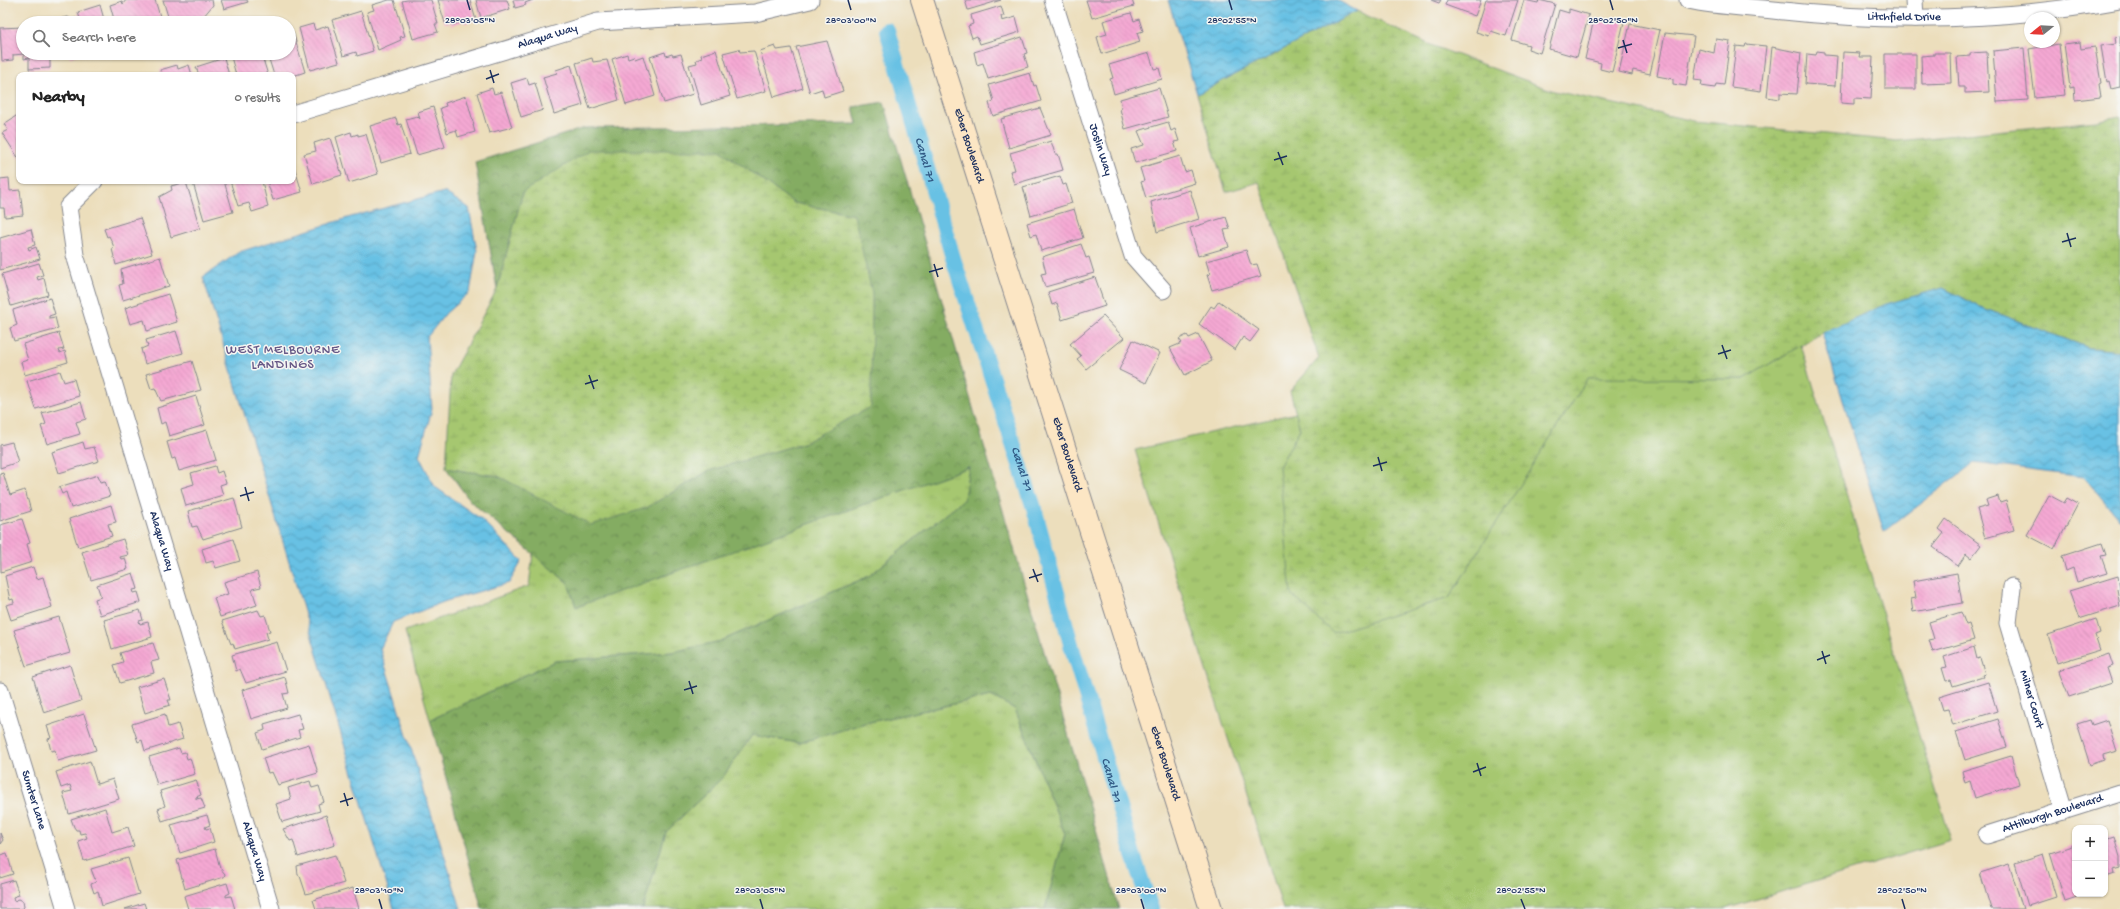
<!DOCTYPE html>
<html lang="en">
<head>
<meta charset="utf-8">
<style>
	body { margin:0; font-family:"Gochi Hand",sans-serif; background:#f6f6f6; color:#222 }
	.controls { position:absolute; right:12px; bottom:12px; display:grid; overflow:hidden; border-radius:8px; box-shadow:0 1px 3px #0004 }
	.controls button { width:36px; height:36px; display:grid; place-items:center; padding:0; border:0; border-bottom:1px solid #e0e0e0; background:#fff; color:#222; font:20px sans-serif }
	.compass { position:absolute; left:2024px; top:12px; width:36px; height:36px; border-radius:50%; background:#fff; box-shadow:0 1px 3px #0004; rotate:252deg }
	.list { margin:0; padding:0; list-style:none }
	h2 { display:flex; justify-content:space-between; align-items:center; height:52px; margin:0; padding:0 16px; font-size:17px }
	h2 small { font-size:13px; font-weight:400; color:#767676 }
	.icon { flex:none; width:22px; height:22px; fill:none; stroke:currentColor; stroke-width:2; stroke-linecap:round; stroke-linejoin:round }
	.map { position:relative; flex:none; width:2120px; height:909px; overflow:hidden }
	.search { position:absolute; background:#fff; box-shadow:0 1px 3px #0004; left:16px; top:16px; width:280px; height:44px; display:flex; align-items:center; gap:10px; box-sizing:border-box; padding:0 14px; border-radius:22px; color:#767676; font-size:15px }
	.panel { position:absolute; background:#fff; box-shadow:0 1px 3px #0004; left:16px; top:72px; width:280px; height:112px; border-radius:8px }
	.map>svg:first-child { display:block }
	.grass { fill:url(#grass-tufts); stroke:#607b67 }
	.forest { fill:url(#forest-crowns); stroke:#506e60 }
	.wetland { fill:url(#wetland-marsh); stroke:#607b67 }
	.water { fill:url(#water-waves); stroke:#4178a1 }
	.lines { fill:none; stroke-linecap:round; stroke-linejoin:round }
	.canal { stroke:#67c1e4; stroke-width:16 }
	.building { fill:url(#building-back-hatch) }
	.street-casing { stroke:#84868d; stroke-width:19 }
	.secondary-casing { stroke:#84868d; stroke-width:24 }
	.street { stroke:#fff; stroke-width:17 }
	.secondary { stroke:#fce6c4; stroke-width:22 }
	.ticks { fill:none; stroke:#1b2f5e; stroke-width:1.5 }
	.labels { text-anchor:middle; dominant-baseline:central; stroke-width:3; stroke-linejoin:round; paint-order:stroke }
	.street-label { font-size:12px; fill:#1b2f5e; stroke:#f6f6f2 }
	.water-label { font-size:13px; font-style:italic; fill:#325b86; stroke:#f6f6f2 }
	.neighbourhood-label { font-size:13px; letter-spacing:1px; fill:#675987; stroke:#f6f6f2 }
	.ticks-label { font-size:10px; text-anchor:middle; fill:#1b2f5e; stroke:#f6f6f2; stroke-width:3; stroke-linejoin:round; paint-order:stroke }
</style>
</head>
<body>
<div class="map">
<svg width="2120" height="909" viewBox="0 0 2120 909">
	<defs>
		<pattern id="grass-tufts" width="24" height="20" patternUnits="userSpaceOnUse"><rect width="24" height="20" fill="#a6c770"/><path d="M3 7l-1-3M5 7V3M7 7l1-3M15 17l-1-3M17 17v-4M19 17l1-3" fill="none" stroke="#8eab63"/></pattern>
		<pattern id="forest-crowns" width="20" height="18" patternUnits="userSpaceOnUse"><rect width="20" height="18" fill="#84ac62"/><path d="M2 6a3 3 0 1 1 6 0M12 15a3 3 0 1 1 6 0" fill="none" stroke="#6b8c54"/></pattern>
		<pattern id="wetland-marsh" width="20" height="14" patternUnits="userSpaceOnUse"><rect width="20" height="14" fill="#a6c770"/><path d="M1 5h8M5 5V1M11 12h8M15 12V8" fill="none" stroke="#8eab63"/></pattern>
		<pattern id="water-waves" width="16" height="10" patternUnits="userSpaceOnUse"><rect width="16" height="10" fill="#67c1e4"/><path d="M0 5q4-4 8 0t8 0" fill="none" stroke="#549dbc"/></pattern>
		<pattern id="building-back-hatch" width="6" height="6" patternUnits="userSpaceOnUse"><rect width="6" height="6" fill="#f5a8d3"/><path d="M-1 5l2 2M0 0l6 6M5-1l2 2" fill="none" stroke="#d191b8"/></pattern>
	</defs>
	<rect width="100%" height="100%" fill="#f6f6f2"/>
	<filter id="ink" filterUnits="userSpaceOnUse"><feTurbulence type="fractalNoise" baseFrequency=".025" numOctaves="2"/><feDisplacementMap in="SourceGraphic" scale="8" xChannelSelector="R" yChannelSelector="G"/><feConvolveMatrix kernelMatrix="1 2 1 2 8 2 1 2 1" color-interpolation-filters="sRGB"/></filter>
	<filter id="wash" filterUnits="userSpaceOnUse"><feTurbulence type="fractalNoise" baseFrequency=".012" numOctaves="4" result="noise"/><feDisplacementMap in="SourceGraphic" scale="16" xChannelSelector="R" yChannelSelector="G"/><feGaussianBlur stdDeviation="0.9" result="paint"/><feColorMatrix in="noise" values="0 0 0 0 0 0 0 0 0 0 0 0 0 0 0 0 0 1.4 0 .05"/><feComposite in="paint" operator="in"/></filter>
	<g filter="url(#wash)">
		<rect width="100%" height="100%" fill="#ecdebc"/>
		<path class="grass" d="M1801 345 1951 840 1725 909H1283L1135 450 1296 413 1300 429 1279 467 1449 598 1587 377 1744 379Z
			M969 467 964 499 869 576 721 641 673 652 555 661 430 720 405 631 529 586 533 553 568 583 576 606Z
			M991 696 1015 709 1065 834 1045 909H643L666 832 723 777 752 735 799 743 865 723Z"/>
		<path class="forest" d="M884 102 1119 909H1045L1065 834 1015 709 991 696 865 723 799 743 752 735 723 777 666 832 643 909H482L430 720 555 661 673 652 721 641 869 576 964 499 969 467 576 607 568 583 470 501 446 468 498 476 541 497 646 508 708 471 803 443 854 215 794 203 720 150 523 192 497 289 475 162 585 128 857 124 853 107Z"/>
		<path class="wetland" d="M1357 11 1433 46 1554 91 1694 121 1897 141 2096 121 2120 116V351L2089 348 1980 307 1943 288 1822 333 1744 379 1588 378 1449 598 1333 633 1291 594 1279 467 1300 429 1290 391 1319 358 1259 182 1226 192 1197 94Z
			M589 150H720L794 203 854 215 872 293 871 407 803 443 708 471 646 508 591 525 498 476 446 468 451 375 497 289 523 192Z"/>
		<path class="water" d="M1168 0H1337L1357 11 1197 94Z
			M444 192 469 208 477 251 470 292 446 313 427 337 432 409 419 456 435 487 481 519 522 561 509 583 446 601 393 622 380 649 461 909H394L203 277 239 252 351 217Z
			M1943 288 1980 307 2089 348 2120 351V520L2084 477 1974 463 1884 532 1822 333 1886 304Z"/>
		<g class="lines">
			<path class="canal" id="s1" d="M887 30 953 258 1034 508 1072 648 1134 858 1151 909"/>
		</g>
		<g id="blocks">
			<path class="building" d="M126 0H155L162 23H115L110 5 122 1 123 4Z
				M163 0H212L213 5 198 23H170Z
				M221 0H247L248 2 224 9Z
				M389 0H394L405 36 400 37 401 40 378 50 367 12 374 10 372 5Z
				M407 0H431L438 24H435L438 32 413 39 402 1Z
				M438 0H470L476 20 465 23 464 21 452 25 451 22 445 23Z
				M476 0H507L510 9 481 18Z
				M513 0H533L525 3 526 5 515 8Z
				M965 0H1001L968 10Z
				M1086 0H1132L1134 6 1092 18Z
				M1431 0H1441L1439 3Z
				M1447 0H1481L1475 16 1445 5Z
				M1486 0H1518L1506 36 1491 31 1489 36 1476 32Z
				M1524 0 1538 3 1539 0 1555 4 1540 53 1528 49 1529 45 1512 40Z
				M100 5 105 23H59L62 18 68 17 71 19 76 18V21L80 19 78 12Z
				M1001 6 1004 16H1001L1002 21 1016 17 1020 32 980 44 977 36 972 38 968 26 973 24 971 15Z
				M1569 9 1589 15 1577 57 1549 49 1559 10 1569 13Z
				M361 11 373 51 357 56 356 52 343 56 332 20Z
				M1131 13 1134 21 1139 19 1143 31 1137 33 1140 42 1102 54 1097 37 1107 34 1103 21Z
				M1594 19 1607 22 1608 19 1624 22 1612 72 1600 69 1601 63 1585 59Z
				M313 24 315 30 328 26 339 62 310 70 299 28Z
				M1630 24 1660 30 1650 74 1633 70 1632 75 1619 72Z
				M23 27V53H50V68L29 69V58L24 59V54L13 55V60L2 61 0 28Z
				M293 32 305 72 293 76 286 73 274 75 267 53H289V33Z
				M1665 33 1694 36 1686 86 1673 84V79L1657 76Z
				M2120 36V87L2111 89 2109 81 2107 82 2101 46 2116 44 2115 37Z
				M1022 37 1027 53 1024 54 1028 67 988 79 983 63 977 65 974 52Z
				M1716 39 1730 41 1724 85 1716 84 1715 88 1701 86 1702 81 1694 80 1699 49 1714 53Z
				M827 41 843 91 824 97 822 89 810 93 796 47Z
				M2080 42 2081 49 2095 47 2101 83 2099 84 2101 97 2075 100 2074 87 2070 88 2064 44Z
				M1746 44 1766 46 1761 91 1731 87 1736 46 1745 47Z
				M2059 44 2065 95 2035 98 2029 49Z
				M775 46 777 50 791 48 803 88 774 97 760 51Z
				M1772 47 1801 53 1797 94 1780 93V99L1767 97Z
				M2024 48 2028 100 1997 102 1993 51Z
				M739 49 740 52 754 51 766 91 737 99 723 53Z
				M716 50 730 96 701 105 689 65 697 63 696 60 702 58 701 55Z
				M1817 51 1824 52V55L1837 56 1835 86 1805 84 1807 54 1816 55Z
				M665 52 666 56 672 54 673 56 681 54 693 94 664 103 650 57Z
				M1843 52 1860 53 1859 57H1873L1871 99 1854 98V104L1841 103Z
				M1987 52 1989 92 1965 93V87H1959L1957 57 1970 56V53Z
				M69 53H81L70 57Z
				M230 53H261L268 75H236Z
				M1149 53 1154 69 1159 68 1162 79 1114 94 1110 79 1113 78 1109 65Z
				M1934 53H1950L1951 83 1922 84 1921 56 1934 55Z
				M627 54 628 58 634 56 635 59 643 56 655 96 626 105 612 59Z
				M1885 54H1916V89H1885Z
				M224 58 229 75H199L196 67Z
				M592 58 593 62 607 60 619 100 590 109 576 63Z
				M177 65 178 69 189 65 192 75H162L160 70Z
				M571 65 583 105 554 114 543 77 557 73 556 70Z
				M1030 73 1034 86 1036 85 1041 101 993 116 989 103 994 101 989 85Z
				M527 78 529 85 535 83 543 110 521 117 511 83Z
				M492 88 494 94 501 92 512 127 489 133 477 93Z
				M1159 88 1168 117 1125 129 1120 109 1122 108 1120 99Z
				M466 96 474 125H473L475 132 458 137 456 130 447 133 440 108 446 106 445 103Z
				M433 107 445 147 417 155 406 119 417 116 420 119 418 112Z
				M1040 108 1051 135 1009 148 1001 119Z
				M19 114V159L2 133 8 130 4 124Z
				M396 118 398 125 401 124 410 154 381 163 370 126Z
				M1168 122 1171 131 1175 129 1179 141 1174 142 1177 151 1135 163 1131 149 1144 145 1138 131Z
				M351 132 352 136 358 134V136L366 134 378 174 349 183 336 137Z
				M330 138 342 175 313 184 304 154 316 151 314 143Z
				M1051 141 1055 154H1058L1063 170 1014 184 1010 171 1015 170 1010 153Z
				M1180 156 1185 172 1191 170 1195 183 1146 198 1141 182 1144 181 1140 168Z
				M293 163 302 192 273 200 267 181H293Z
				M1060 176 1063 185 1066 184 1072 203 1031 216 1023 187Z
				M9 178 10 191 20 190 23 215 5 217 4 208H0V179Z
				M200 181H224L233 212 204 220 193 183Z
				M230 181H262L268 207 252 212 249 203 238 206Z
				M186 182 200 228 171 237 159 197 172 190 171 186Z
				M1190 190 1199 219 1157 232 1151 202Z
				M1074 209 1083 238 1041 251 1036 234 1031 236 1027 223Z
				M1226 217 1230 229 1224 230 1229 247 1198 256 1190 228Z
				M140 218 152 254 116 265 112 249 114 248 112 242 109 236 107 237 104 229Z
				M31 229 35 245 28 247 29 250 36 247 40 259 0 270V238Z
				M1081 244 1086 258 1089 257 1094 273 1045 287 1041 274 1046 273 1042 257Z
				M1246 250 1251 265 1257 264 1261 276 1212 290 1207 275 1210 274 1206 261Z
				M160 257 169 286 123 300 119 285 123 284 121 269Z
				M39 263 43 275 37 277 38 280 44 278 48 295 11 306 2 274Z
				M1095 277 1105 306 1062 320 1057 303 1052 305 1048 292Z
				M168 294 177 322 147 331 144 320 130 324 125 308Z
				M50 298 55 314 49 316V318L55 317 58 329 14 341 10 328 17 325 13 310Z
				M1219 301 1259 330 1250 342 1243 337 1235 350 1199 324 1211 306 1214 308Z
				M1103 316 1124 338 1086 369 1077 359 1081 356 1070 344Z
				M176 331 183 353 145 364 141 349 148 346 146 340Z
				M59 333 64 349 59 350 60 353 65 351 68 362 25 375 21 362 28 360 23 344Z
				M1198 334 1212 361 1185 375 1170 348 1182 343 1179 339 1187 335 1189 338Z
				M1133 340 1160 353 1146 383 1119 370Z
				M192 361 201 390 161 401 155 388 151 389 146 374Z
				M60 371 64 382 74 379 79 396 36 409 27 381Z
				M196 396 205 425 169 436 165 422 161 424 157 408Z
				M81 402 86 419 76 422 80 434 47 444 41 426 46 424 42 413Z
				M207 430 216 460 179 471 175 458 172 459 167 442Z
				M12 442 18 462 0 468V445Z
				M83 442 85 449 94 447 99 461 59 473 52 452Z
				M215 466 217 473 222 471 226 483 220 485 223 495 186 506 181 488 194 484 191 473Z
				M3 473 10 495 25 490 31 511 0 521V474Z
				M98 475 100 482 105 481 110 496 71 508 66 492 62 494 59 487Z
				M2049 495 2064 503 2067 498 2078 504 2054 549 2027 535Z
				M1998 496 2000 503 2006 501 2014 530 1985 538 1977 509 1988 506 1986 500Z
				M234 498 242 527 203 539 197 526 192 527 188 511Z
				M111 505 116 522 108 524 112 536 78 547 69 519Z
				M22 519 30 543 27 544 32 562 1 572 0 525Z
				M1946 519 1981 545 1971 558 1966 554 1958 566 1933 547 1944 533 1939 529Z
				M123 539 128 555 120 557 121 559 125 558 128 569 91 580 82 552Z
				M233 539 240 561 216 568 213 561 206 563 202 549Z
				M2102 543 2106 555 2101 556 2107 573 2077 582 2073 568 2066 571 2062 556Z
				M33 567 37 579 43 577 52 607 11 620 6 605 14 603 13 599 10 600 5 576Z
				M257 572 261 587 252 589 257 605 220 617 214 598 228 594 224 582Z
				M133 573 138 589 133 590 134 593 138 592 141 602 100 615 95 599 101 597 97 585Z
				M1957 573 1962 603 1913 612 1911 599 1916 598 1913 581Z
				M2118 576 2120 588 2117 589 2120 606 2079 619 2069 591Z
				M140 610 143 620 139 621 140 624 148 622 152 637 112 649 104 620Z
				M258 610 261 616 265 615 270 631 266 632 268 639 235 649 233 643 231 644 222 621Z
				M1961 612 1966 625 1969 624 1974 640 1933 652 1929 640 1934 639 1929 622Z
				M59 617 70 653 26 666 14 630Z
				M2096 619 2100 633 2095 635 2100 650 2057 663 2048 635Z
				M277 642 286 671 246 683 240 669 236 671 232 655Z
				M153 643 159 660 151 662 154 673 120 683 114 665 123 662 120 653Z
				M1974 647 1977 659 1980 658 1985 674 1982 675 1983 677 1953 686 1951 680 1946 681 1942 668 1947 667 1944 657Z
				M2109 654 2113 666 2107 668 2112 683 2069 697 2058 670Z
				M70 665 81 701 44 713 33 677Z
				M285 677 289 693 283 694 287 708 251 719 242 690Z
				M164 679 171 700H168L170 705 145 713 137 687Z
				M1988 682 1997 711 1953 725 1948 709 1943 710 1939 697Z
				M84 714 96 750 58 761 55 750 51 751 48 739 51 738 47 726Z
				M165 714 168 727 178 724 183 739 145 751 142 740 138 742 132 724Z
				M298 714 303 729 298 730 300 737 262 749 257 733 265 730 264 724Z
				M1998 719 2007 747 1965 760 1956 732Z
				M2090 720 2092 725 2107 720 2117 751 2103 755 2104 760 2090 765 2077 724Z
				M309 744 318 773 278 785 272 772 268 773 263 758Z
				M179 748 181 753 185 752 187 759 190 758 195 774 157 785 149 757Z
				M2011 756 2019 784 1975 798 1970 781 1965 783 1962 771Z
				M90 761 97 784 113 779 119 799 69 814 63 793 72 791 70 785 61 788 56 772Z
				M196 780 201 795 196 797V799L201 798 205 808 162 821 158 809 165 806 160 791Z
				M310 781 312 788 319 786 324 802 318 804 320 811 282 822 276 804 291 799 288 788Z
				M105 808 112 832 128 827 134 846 84 861 78 841 87 838 85 833 80 834 79 830H76L74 827 71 819Z
				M207 815 210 825 205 827 206 829 210 828 214 842 180 853 171 825Z
				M326 815 335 845 298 857 293 840 290 841 283 829Z
				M0 833 3 840 0 844Z
				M2114 836 2120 857V868L2113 870 2114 874 2105 877V839Z
				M2075 845V894L2077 897 2065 901 2050 853Z
				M215 849 220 868 225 874 224 877 185 889 177 860Z
				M7 853 13 874 0 878V855Z
				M2043 854 2056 897 2028 906 2015 863Z
				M335 855 344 883 306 894 300 876 298 875 297 866Z
				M128 858 139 894 102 906 98 891 94 893 91 884 96 882 91 869Z
				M2009 864 2023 909H1991L1980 873Z
				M14 880 19 895 13 897 14 901 19 899 23 901 24 907 22 909H0V884Z
				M227 883 230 893 226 895V897L231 896 235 909H188L184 896Z
				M353 888 359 909H316L313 900Z
				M144 903 146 909H125Z"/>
		</g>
	</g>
	<g filter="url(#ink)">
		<use href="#blocks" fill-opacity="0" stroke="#84868d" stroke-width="1"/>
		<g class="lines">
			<defs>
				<g id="street">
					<path id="s2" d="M1053 0 1133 256 1163 290"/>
					<path id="s3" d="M1688 0C1716 6 1745 7 1773 10 1888 23 2006 21 2120 0"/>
					<path d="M1914 0 1915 18"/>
					<path id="s4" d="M293 114 598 22 755 13 810 0"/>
					<path id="s5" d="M94 181 68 207 75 255 271 909"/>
					<path id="s6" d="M2012 587 2008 623 2064 811"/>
					<path id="s7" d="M0 691 66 909"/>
					<path id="s8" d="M1987 835 2120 793"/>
				</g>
				<g id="secondary">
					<path id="s9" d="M922 0 1211 909"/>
				</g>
			</defs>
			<use href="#street" class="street-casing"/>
			<use href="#secondary" class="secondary-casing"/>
			<use href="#street" class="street"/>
			<use href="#secondary" class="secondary"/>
		</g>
	</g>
	<path class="ticks" d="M467 0 470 10M848 0 851 10M1229 0 1232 10M1610 0 1613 10M1623 40 1627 53M1618 48 1632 44M490 70 494 83M486 79 499 74M1278 152 1283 165M1274 160 1287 156M2067 233 2071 247M2062 242 2076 238M934 264 938 277M929 272 943 268M1722 345 1727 359M1718 354 1731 350M589 375 594 389M585 384 598 380M1378 457 1382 471M1373 466 1387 462M245 487 249 501M240 496 254 492M1033 569 1038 582M1029 578 1042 574M1822 651 1826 664M1817 660 1830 655M689 681 693 694M684 690 697 686M1477 763 1481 776M1473 772 1486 767M344 793 348 806M340 802 353 798M379 899 382 909M760 899 763 909M1141 899 1144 909M1521 899 1525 909M1902 899 1905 909"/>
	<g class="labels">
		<g class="street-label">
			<text stroke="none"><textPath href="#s3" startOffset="217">Litchfield Drive</textPath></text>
			<text stroke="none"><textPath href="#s4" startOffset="266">Alaqua Way</textPath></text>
			<text stroke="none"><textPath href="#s9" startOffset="153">Eber Boulevard</textPath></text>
			<text stroke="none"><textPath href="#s2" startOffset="157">Joslin Way</textPath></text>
			<text stroke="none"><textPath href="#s9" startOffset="477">Eber Boulevard</textPath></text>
			<text stroke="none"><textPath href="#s5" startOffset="384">Alaqua Way</textPath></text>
			<text stroke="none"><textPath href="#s6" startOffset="116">Milner Court</textPath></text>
			<text stroke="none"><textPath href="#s9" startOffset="801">Eber Boulevard</textPath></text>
			<text stroke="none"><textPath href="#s7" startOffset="114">Sumter Lane</textPath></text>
			<text stroke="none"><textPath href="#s8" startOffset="69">Attilburgh Boulevard</textPath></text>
			<text stroke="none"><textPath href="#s5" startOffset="708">Alaqua Way</textPath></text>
		</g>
		<g class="water-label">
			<text stroke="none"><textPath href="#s1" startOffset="135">Canal 71</textPath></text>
			<text stroke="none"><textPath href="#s1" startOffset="459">Canal 71</textPath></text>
			<text stroke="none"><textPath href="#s1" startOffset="783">Canal 71</textPath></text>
		</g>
		<g class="neighbourhood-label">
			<text x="283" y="350">WEST MELBOURNE<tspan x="283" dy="15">LANDINGS</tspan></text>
		</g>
	</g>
	<g class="ticks-label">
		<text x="470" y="23">28°03'05"N</text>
		<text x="851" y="23">28°03'00"N</text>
		<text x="1232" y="23">28°02'55"N</text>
		<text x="1613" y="23">28°02'50"N</text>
		<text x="379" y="893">28°03'10"N</text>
		<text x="760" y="893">28°03'05"N</text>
		<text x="1141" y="893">28°03'00"N</text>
		<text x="1521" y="893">28°02'55"N</text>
		<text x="1902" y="893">28°02'50"N</text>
	</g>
</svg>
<div class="controls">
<button>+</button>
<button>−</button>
</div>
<svg class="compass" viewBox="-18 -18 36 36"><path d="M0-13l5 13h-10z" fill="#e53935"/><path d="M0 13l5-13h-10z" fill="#767676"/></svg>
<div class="search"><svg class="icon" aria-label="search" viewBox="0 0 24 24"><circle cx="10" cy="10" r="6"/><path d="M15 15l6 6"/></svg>Search here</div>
<section class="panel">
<h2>Nearby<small>0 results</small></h2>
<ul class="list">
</ul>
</section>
</div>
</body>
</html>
